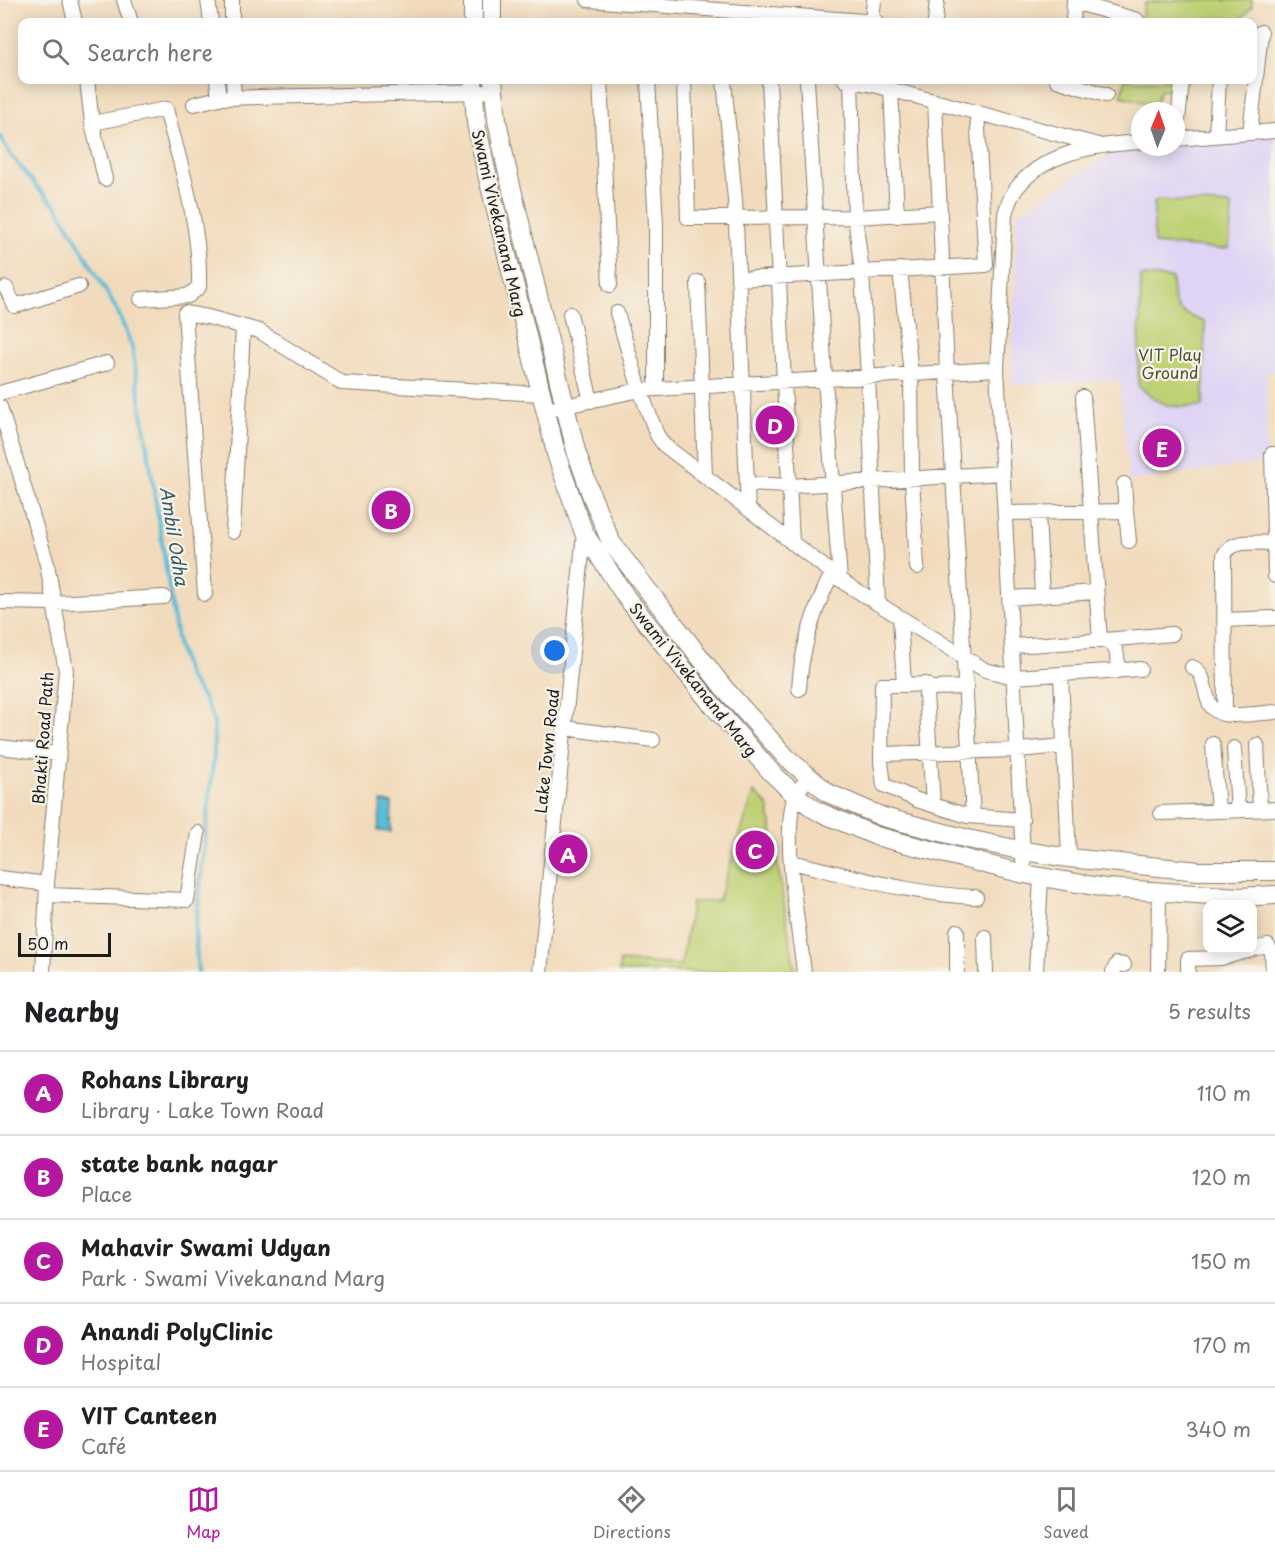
<!DOCTYPE html>
<html lang="en">
<head>
<meta charset="utf-8">
<style>
	body { margin:0; font-family:"Playpen Sans",sans-serif; background:#f6f6f6; color:#202124 }
	.controls { position:absolute; right:18px; bottom:18px; display:grid; overflow:hidden; border-radius:12px; box-shadow:0 3px 15px #0003 }
	.controls button { width:54px; height:54px; display:grid; place-items:center; padding:0; border:0; border-bottom:2px solid #e0e0e0; background:#fff; color:#202124; font:30px sans-serif }
	.compass { position:absolute; left:1131px; top:102px; width:54px; height:54px; border-radius:50%; background:#fff; box-shadow:0 3px 15px #0003; rotate:2deg }
	.scale { position:absolute; left:18px; bottom:15px; width:93px; box-sizing:border-box; padding-left:6px; border:3px solid #1c1c1c; border-top:0; font-size:16px; line-height:21px; white-space:nowrap; color:#1c1c1c; -webkit-text-stroke:4px #f7f3e8; paint-order:stroke }
	.you { position:absolute; left:555px; top:651px; width:21px; height:21px; margin:-15px; border:4px solid #fff; border-radius:50%; background:#1a73e8; box-shadow:0 0 0 9px #1a73e833 }
	.badge { display:grid; place-items:center; width:39px; height:39px; border-radius:50%; background:#b5179e; color:#fff; font-size:20px; font-weight:700 }
	.pin { position:absolute; translate:-50% -50%; border:3px solid #fff; box-shadow:0 2px 6px #0006 }
	.list { margin:0; padding:0; list-style:none }
	h2 { display:flex; justify-content:space-between; align-items:center; height:78px; margin:0; padding:0 24px; font-size:26px }
	h2 small { font-size:20px; font-weight:400; color:#757577 }
	.list li { display:grid; grid-template-columns:39px 1fr auto; gap:18px; align-items:center; box-sizing:border-box; height:84px; padding:0 24px; border-top:2px solid #e0e0e0 }
	.list b { display:block; font-size:22px; white-space:nowrap }
	.list p { margin:0; font-size:20px; white-space:nowrap; color:#757577 }
	.list em { font-size:20px; font-style:normal; color:#757577 }
	.icon { flex:none; width:33px; height:33px; fill:none; stroke:currentColor; stroke-width:2; stroke-linecap:round; stroke-linejoin:round }
	.map { position:relative; flex:none; width:1275px; height:972px; overflow:hidden }
	.search { position:absolute; background:#fff; box-shadow:0 3px 15px #0003; left:18px; right:18px; top:18px; height:66px; display:flex; align-items:center; gap:15px; box-sizing:border-box; padding:0 21px; border-radius:12px; color:#757577; font-size:22px }
	.sheet { height:498px; background:#fff }
	nav { display:flex; justify-content:space-around; align-items:center; box-sizing:border-box; height:84px; border-top:2px solid #e0e0e0; background:#fff; font-size:16px; color:#757577 }
	nav a { display:grid; justify-items:center; gap:3px }
	nav .on { color:#b5179e }
	.map>svg:first-child { display:block }
	.built { fill:#dfd4f5 }
	.green { fill:#bfd174; stroke:#6e7648; stroke-width:1.5 }
	.water { fill:#5abcd8; stroke:#3b6c7a; stroke-width:1.5 }
	.lines { fill:none; stroke-linecap:round; stroke-linejoin:round }
	.stream { stroke:#5abcd8; stroke-width:4 }
	.minor-casing { stroke:#877c6c; stroke-width:16 }
	.major-casing { stroke:#877c6c; stroke-width:20 }
	.minor { stroke:#fff; stroke-width:14 }
	.major { stroke:#fff; stroke-width:18 }
	.labels { text-anchor:middle; dominant-baseline:central; stroke-width:4.5; stroke-linejoin:round; paint-order:stroke }
	.street-label { font-size:16px; fill:#1c1c1c; stroke:#f7f3e8 }
	.park-label { font-size:16px; fill:#4d5236; stroke:#f7f3e8 }
	.water-label { font-size:18px; font-style:italic; fill:#355c67; stroke:#f7f3e8 }
</style>
</head>
<body>
<div class="map">
<svg width="1275" height="972" viewBox="0 0 1275 972">
	<rect width="100%" height="100%" fill="#f7f3e8"/>
	<filter id="ink" filterUnits="userSpaceOnUse"><feTurbulence type="fractalNoise" baseFrequency=".0167" numOctaves="2"/><feDisplacementMap in="SourceGraphic" scale="12" xChannelSelector="R" yChannelSelector="G"/><feConvolveMatrix kernelMatrix="1 2 1 2 8 2 1 2 1" color-interpolation-filters="sRGB"/></filter>
	<filter id="wash" filterUnits="userSpaceOnUse"><feTurbulence type="fractalNoise" baseFrequency=".008" numOctaves="4" result="noise"/><feDisplacementMap in="SourceGraphic" scale="24" xChannelSelector="R" yChannelSelector="G"/><feGaussianBlur stdDeviation="1.35" result="paint"/><feColorMatrix in="noise" values="0 0 0 0 0 0 0 0 0 0 0 0 0 0 0 0 0 1.4 0 .05"/><feComposite in="paint" operator="in"/></filter>
	<g filter="url(#wash)">
		<rect width="100%" height="100%" fill="#f2dbbc"/>
		<path class="built" d="M1275 136V371L1267 372 1266 462 1129 481 1119 380 1011 385 1017 214 1116 150 1176 147V145Z"/>
		<path class="green" d="M1166 0H1252V6L1239 22H1140L1145 3Z
			M1125 80H1180L1176 91 1160 90 1155 105 1121 96Z
			M1158 200 1228 205 1232 207 1229 248 1221 249 1154 244V203Z
			M1141 276 1172 278C1173 309 1176 311 1205 322L1203 406C1171 408 1162 408 1138 385Z
			M754 792 768 805 795 972H619L620 961 681 965 692 902 718 901Z"/>
		<path class="water" d="M381 802 392 803 391 832 378 831Z"/>
		<g class="lines">
			<path class="stream" d="M0 136 10 154 38 188 58 208 118 312 132 347 178 646 188 676 206 702 214 723V755L195 932 198 972"/>
		</g>
	</g>
	<g filter="url(#ink)">
		<g class="lines">
			<defs>
				<path id="minor" d="M70 0 75 22
					M124 0 131 22
					M208 0 211 22
					M232 0V22
					M588 0 877 22
					M1074 2 1137 20
					M872 21 874 0
					M935 22 937 0
					M1073 22 1074 0
					M87 80 92 123 105 179
					M217 80 219 98
					M233 80 234 98
					M600 80 610 285
					M648 80 656 225V389
					M684 80 688 218 855 217 940 212
					M724 80 735 200 748 509
					M769 80 792 543
					M807 80 825 379 840 580
					M845 80 874 85 1098 145
					M851 80 855 217 862 272 868 377 878 604
					M1057 80 1106 95
					M891 89 897 216
					M935 101 947 372 973 816
					M194 104 219 98 483 92
					M92 123 166 109C181 167 201 226 199 287L188 296 141 299
					M1250 133 1261 32
					M1216 136 1219 80
					M1176 139 1275 131
					M1176 139 1182 82
					M900 269 911 374 912 478 917 567
					M738 279 986 265 977 112
					M698 282 705 476
					M6 288 15 306 79 286
					M617 313 640 390 657 435 664 445 848 585 985 670 1014 677 1140 669
					M570 314 591 401
					M0 393 107 363
					M1083 397 1100 641
					M0 407 47 564 66 671 47 884 43 972
					M556 408 640 390 997 369
					M1275 454H1272L1275 576
					M747 484 790 486 1003 473
					M1124 484 1126 511
					M1005 513 1126 511 1129 541
					M1038 513 1042 596
					M233 532 243 327
					M205 594 185 313 208 317 259 331 342 383 541 394
					M1010 598 1096 592
					M0 602 53 603 164 597
					M900 618 904 685H882L881 762 884 785 917 800 968 816 1022 820
					M1224 620 1275 618
					M1105 640 1172 634
					M1013 646 1105 640C1119 646 1117 657 1118 671
					M1192 667C1212 676 1198 707 1223 714 1236 717 1261 713 1275 712
					M1061 675 1069 858
					M904 685 926 684
					M799 689C801 649 814 610 832 573
					M1225 714 1224 555C1232 538 1258 543 1275 543
					M565 728 653 740
					M1213 744 1218 811
					M1257 745 1260 809
					M0 747 58 754
					M1234 748 1238 810
					M881 754 1018 750 1064 746
					M933 805 926 694 932 688 967 687
					M1161 813 1275 809
					M791 862C852 876 913 895 976 897
					M1024 874 997 369 1005 214C1007 207 1010 198 1014 192 1041 152 1095 145 1140 142
					M0 878 47 884
					M47 895 187 900 198 833
					M957 931V972
					M985 937 986 972
					M1252 949 1268 946 1272 953 1273 972
					M540 972 584 533
					M804 972C799 929 781 834 795 796 798 789 805 783 809 777
					M1036 972 1041 877
					M1113 972 1117 964 1124 965
					M1158 972 1159 891
					M1188 972V959L1221 958 1251 950"/>
				<path id="major" d="M473 22V0
					M492 22V0
					M473 80 476 123 486 170 557 457 584 533 626 597 709 701 771 772 795 795 817 811 876 836 1024 874 1106 888 1240 897 1275 895
					M493 80 497 120 506 165 576 451 592 497 611 542 643 584 724 688 786 757 828 793 883 817 968 839 1024 851 1069 858 1199 871H1275"/>
			</defs>
			<use href="#minor" class="minor-casing"/>
			<use href="#major" class="major-casing"/>
			<use href="#minor" class="minor"/>
			<use href="#major" class="major"/>
		</g>
	</g>
	<g class="labels">
		<g class="street-label">
			<text transform="translate(500 223) rotate(77)">Swami Vivekanand Marg</text>
			<text transform="translate(694 679) rotate(51)">Swami Vivekanand Marg</text>
			<text transform="translate(42 738) rotate(-86)">Bhakti Road Path</text>
			<text transform="translate(546 751) rotate(-84)">Lake Town Road</text>
		</g>
		<g class="park-label">
			<text x="1170" y="354">VIT Play<tspan x="1170" dy="18">Ground</tspan></text>
		</g>
		<g class="water-label">
			<text transform="translate(175 536) rotate(81)">Ambil Odha</text>
		</g>
	</g>
</svg>
<div class="controls">
<button><svg class="icon" aria-label="layers" viewBox="0 0 24 24"><path d="M12 4l9 5-9 5-9-5zM3 14l9 5 9-5"/></svg></button>
</div>
<svg class="compass" viewBox="-18 -18 36 36"><path d="M0-13l5 13h-10z" fill="#e53935"/><path d="M0 13l5-13h-10z" fill="#757577"/></svg>
<div class="scale">50 m</div>
<div class="you"></div>
<div class="pin badge" style="left:568px;top:854px">A</div>
<div class="pin badge" style="left:391px;top:510px">B</div>
<div class="pin badge" style="left:755px;top:850px">C</div>
<div class="pin badge" style="left:775px;top:425px">D</div>
<div class="pin badge" style="left:1162px;top:448px">E</div>
<div class="search"><svg class="icon" aria-label="search" viewBox="0 0 24 24"><circle cx="10" cy="10" r="6"/><path d="M15 15l6 6"/></svg>Search here</div>
</div>
<section class="sheet">
<h2>Nearby<small>5 results</small></h2>
<ul class="list">
<li><span class="badge">A</span><div><b>Rohans Library</b><p>Library · Lake Town Road</p></div><em>110 m</em></li>
<li><span class="badge">B</span><div><b>state bank nagar</b><p>Place</p></div><em>120 m</em></li>
<li><span class="badge">C</span><div><b>Mahavir Swami Udyan</b><p>Park · Swami Vivekanand Marg</p></div><em>150 m</em></li>
<li><span class="badge">D</span><div><b>Anandi PolyClinic</b><p>Hospital</p></div><em>170 m</em></li>
<li><span class="badge">E</span><div><b>VIT Canteen</b><p>Café</p></div><em>340 m</em></li>
</ul>
</section>
<nav>
<a class="on"><svg class="icon" aria-label="map" viewBox="0 0 24 24"><path d="M3 6l6-2 6 2 6-2v14l-6 2-6-2-6 2zM9 4v14M15 6v14"/></svg>Map</a>
<a><svg class="icon" aria-label="directions" viewBox="0 0 24 24"><path d="M12 3l9 9-9 9-9-9zM9 14v-3h6M13 9l2 2-2 2"/></svg>Directions</a>
<a><svg class="icon" aria-label="saved" viewBox="0 0 24 24"><path d="M7 4h10v16l-5-4-5 4z"/></svg>Saved</a>
</nav>
</body>
</html>
